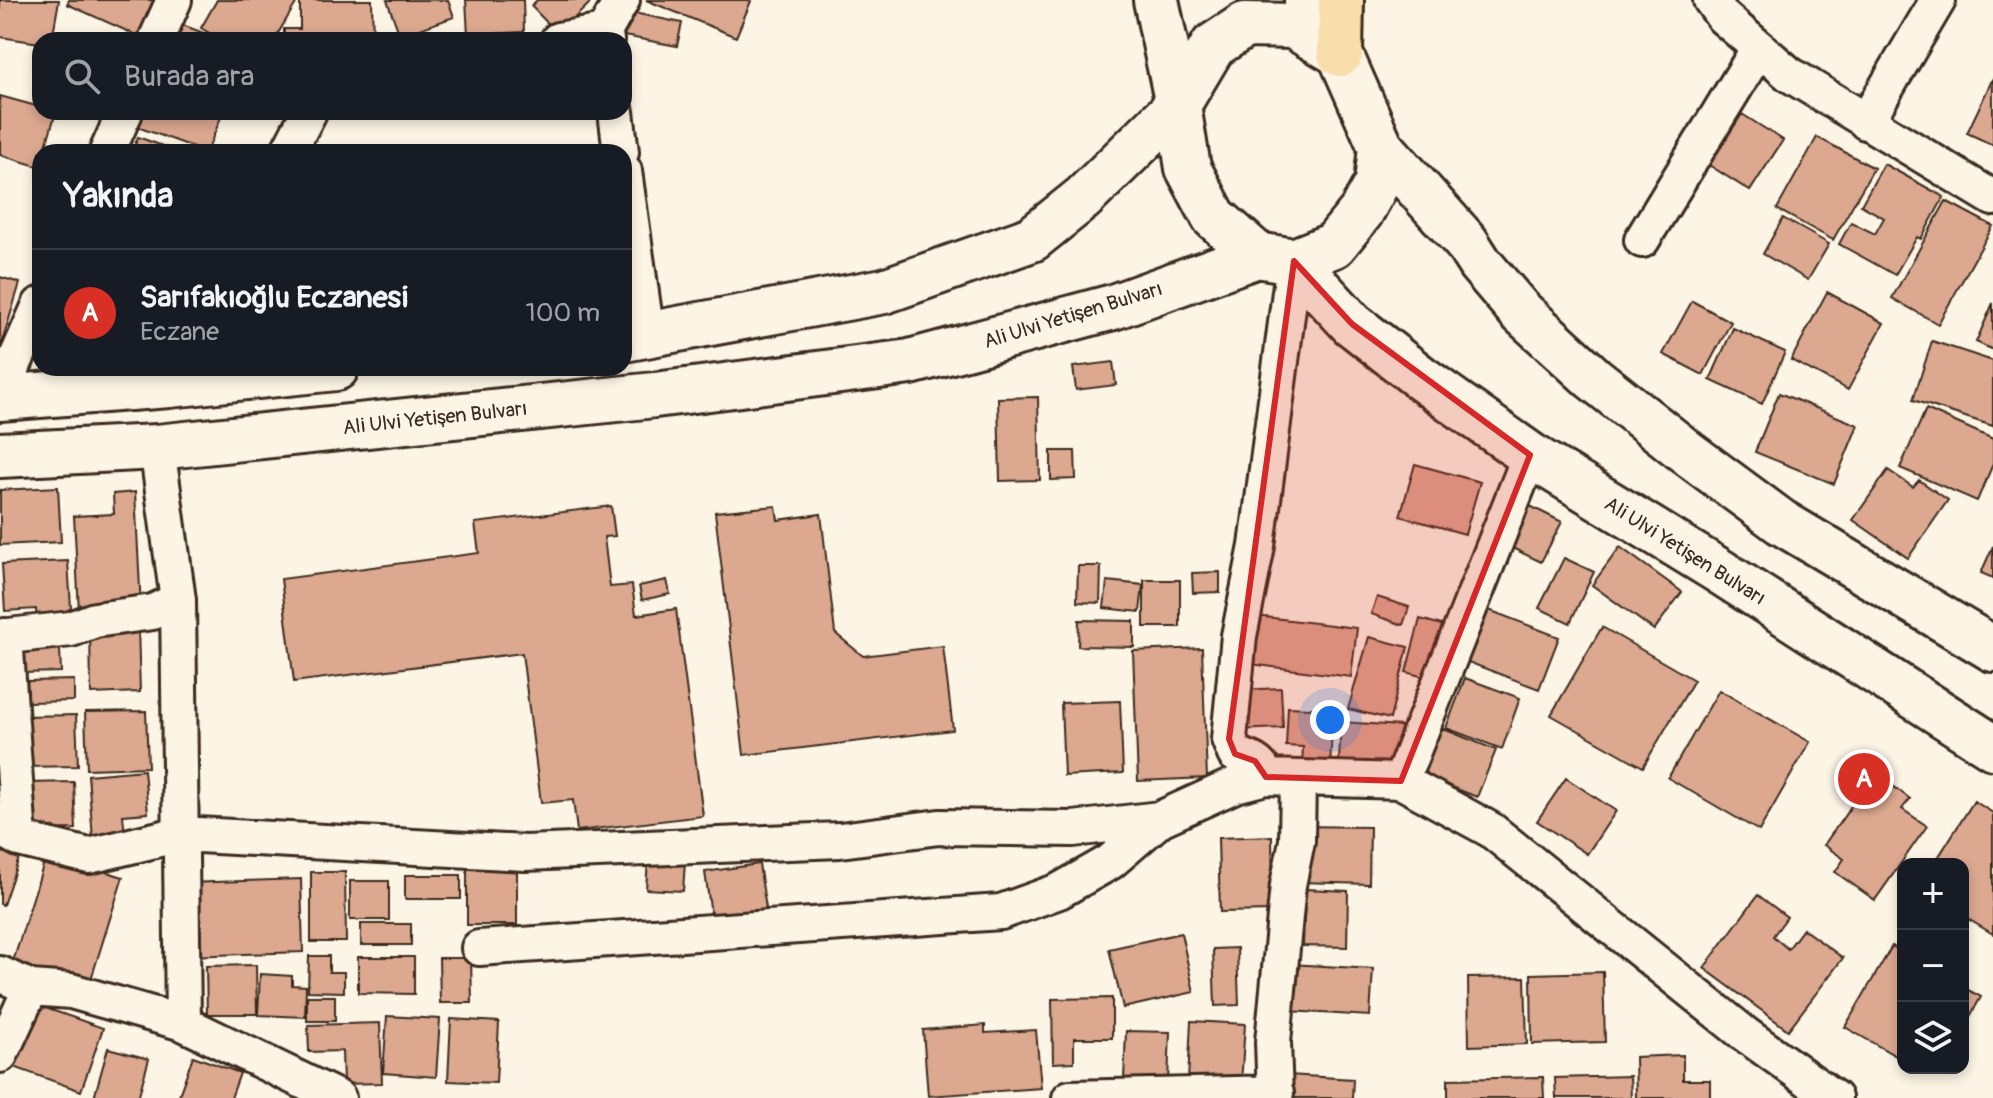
<!DOCTYPE html>
<html lang="tr">
<head>
<meta charset="utf-8">
<style>
	body { margin:0; font-family:Pangolin,sans-serif; background:#242831; color:#f1f3f6 }
	.controls { position:absolute; right:24px; bottom:24px; display:grid; overflow:hidden; border-radius:16px; box-shadow:0 4px 12px #0003 }
	.controls button { width:72px; height:72px; display:grid; place-items:center; padding:0; border:0; border-bottom:2px solid #363941; background:#171b24; color:#f1f3f6; font:40px sans-serif }
	.you { position:absolute; left:1330px; top:720px; width:28px; height:28px; margin:-20px; border:6px solid #fff; border-radius:50%; background:#1a73e8; box-shadow:0 0 0 12px #1a73e833 }
	.badge { display:grid; place-items:center; width:52px; height:52px; border-radius:50%; background:#d93025; color:#fff; font-size:26px; font-weight:700 }
	.pin { position:absolute; translate:-50% -50%; border:4px solid #fff; box-shadow:0 2px 8px #0006 }
	.list { margin:0; padding:0; list-style:none }
	h2 { display:flex; justify-content:space-between; align-items:center; height:104px; margin:0; padding:0 32px; font-size:34px }
	h2 small { font-size:26px; font-weight:400; color:#9ea1a6 }
	.list li { display:grid; grid-template-columns:52px 1fr auto; gap:24px; align-items:center; box-sizing:border-box; height:128px; padding:0 32px; border-top:2px solid #363941 }
	.list b { display:block; font-size:30px; white-space:nowrap }
	.list p { margin:0; font-size:26px; white-space:nowrap; color:#9ea1a6 }
	.list em { font-size:26px; font-style:normal; color:#9ea1a6 }
	.icon { flex:none; width:44px; height:44px; fill:none; stroke:currentColor; stroke-width:2; stroke-linecap:round; stroke-linejoin:round }
	.map { position:relative; flex:none; width:1993px; height:1098px; overflow:hidden }
	.search { position:absolute; background:#171b24; box-shadow:0 4px 12px #0003; left:32px; top:32px; width:600px; height:88px; display:flex; align-items:center; gap:20px; box-sizing:border-box; padding:0 28px; border-radius:24px; color:#9ea1a6; font-size:30px }
	.panel { position:absolute; background:#171b24; box-shadow:0 4px 12px #0003; left:32px; top:144px; width:600px; height:232px; border-radius:24px }
	.map>svg:first-child { display:block }
	.building { fill:#dca890; stroke:#3b2a1e; stroke-width:2 }
	.lines { fill:none; stroke-linecap:round; stroke-linejoin:round }
	.street-casing { stroke:#3b2a1e; stroke-width:40 }
	.secondary-casing { stroke:#3b2a1e; stroke-width:50 }
	.primary-casing { stroke:#3b2a1e; stroke-width:50 }
	.street { stroke:#fcf5e5; stroke-width:34 }
	.secondary { stroke:#fcf5e5; stroke-width:44 }
	.primary { stroke:#f8deab; stroke-width:44 }
	.marked { fill:#d62828; fill-opacity:0.2; stroke:#d62828; stroke-width:6; stroke-linejoin:round }
	.labels { text-anchor:middle; dominant-baseline:central; stroke-width:6; stroke-linejoin:round; paint-order:stroke }
	.street-label { font-size:20px; fill:#3b2a1e; stroke:#fcf5e5 }
</style>
</head>
<body>
<div class="map">
<svg width="1993" height="1098" viewBox="0 0 1993 1098">
	<rect width="100%" height="100%" fill="#fcf5e5"/>
	<filter id="ink" filterUnits="userSpaceOnUse"><feTurbulence type="fractalNoise" baseFrequency=".0125" numOctaves="2"/><feDisplacementMap in="SourceGraphic" scale="16" xChannelSelector="R" yChannelSelector="G"/><feConvolveMatrix kernelMatrix="1 2 1 2 8 2 1 2 1" color-interpolation-filters="sRGB"/></filter>
	<g filter="url(#ink)">
		<path class="building" d="M0 0H59L52 40H40V43L0 37Z
			M69 0H157L140 37 67 4Z
			M217 0H298L274 40H221L201 28Z
			M300 0H372L373 40H284V29H300Z
			M387 0H448L454 17 400 36Z
			M466 0H523L524 32 468 35Z
			M537 0H593L558 34 531 6Z
			M646 0H748L751 1 736 37Z
			M629 12 682 23 677 46 624 36Z
			M172 21 209 35 207 40H165Z
			M1993 78V145L1967 133Z
			M0 96 40 107V112H56L44 152H40V167L0 155Z
			M131 112H223L207 152 126 123Z
			M1742 114 1783 140 1750 191 1709 165Z
			M138 137 179 152H132Z
			M1817 137 1874 168 1833 240 1777 209Z
			M1884 164 1944 197 1921 239 1917 237 1895 275 1839 244 1851 222 1875 234 1884 218 1861 205Z
			M1946 201 1993 226 1938 324 1892 298Z
			M1783 218 1829 244 1808 280 1763 254Z
			M0 277 20 283 0 349Z
			M1827 292 1884 323 1848 390 1791 360Z
			M1692 301 1731 322 1703 375 1663 354Z
			M1993 303V350L1976 342Z
			M1733 328 1785 352 1762 404 1710 380Z
			M1932 341 1993 361V426L1913 400Z
			M1113 362 1116 385 1076 390 1073 367Z
			M1779 393 1858 425 1834 484 1755 452Z
			M1038 397 1040 480 1000 481 998 398Z
			M1926 409 1993 439V464L1977 501 1900 468Z
			M1051 451H1075L1076 479 1051 480Z
			M1415 464 1480 482 1465 534 1400 516Z
			M1888 470 1913 487 1919 480 1948 500 1908 558 1853 520Z
			M58 487 61 542 0 545V490Z
			M135 492 141 608 79 611 74 516 114 514 113 494Z
			M1524 503 1562 522 1541 562 1504 544Z
			M611 506 615 536 604 537 610 587 632 585 636 615 676 609 703 816 577 831 573 800 541 803 522 653 294 682 281 579 479 553 475 523Z
			M776 506 778 520 821 514 835 633 863 656 943 646 953 730 744 755 715 512Z
			M1993 546V578L1981 573Z
			M1620 547 1682 592 1654 630 1592 585Z
			M1564 558 1594 572 1570 623 1539 608Z
			M68 561 72 624 37 626 36 609 5 611 2 564Z
			M1078 566H1101L1100 603 1077 602Z
			M1220 572V592L1193 593 1192 573Z
			M667 580 670 594 642 600 639 586Z
			M1144 580H1180V627H1144Z
			M1107 581 1143 585 1140 612 1104 608Z
			M1377 597 1409 607 1403 625 1371 614Z
			M1481 607 1559 637 1539 689 1460 659Z
			M1256 616 1357 628 1351 677 1250 664Z
			M1420 619 1449 627 1435 680 1406 672Z
			M1079 620 1134 621V647L1078 646Z
			M138 626 140 692 91 694 90 627Z
			M1602 627 1694 680 1643 767 1551 715Z
			M1369 637 1408 647 1390 719 1348 709Z
			M1202 648 1207 778 1138 781 1133 651Z
			M60 649 61 672 22 673 21 650Z
			M1465 678 1520 698 1502 749 1446 728Z
			M74 680V701L28 702 27 681Z
			M1281 688 1283 728 1240 730 1238 690Z
			M1719 690 1810 742 1759 831 1668 778Z
			M1120 701 1123 773 1064 776 1061 703Z
			M1288 707 1333 709 1330 768 1302 766 1303 747 1286 746Z
			M146 711 148 767 87 769 85 712Z
			M76 715 78 766 25 767 24 716Z
			M1341 722 1401 726 1399 764 1339 761Z
			M1441 728 1496 750 1477 797 1421 775Z
			M144 770 148 813 123 815 125 836 93 839 88 775Z
			M1566 778 1616 811 1587 854 1537 821Z
			M74 782 76 829 29 830 27 783Z
			M1868 782 1887 795 1893 786 1910 799 1902 809 1927 826 1875 900 1835 872 1844 859 1824 845Z
			M1974 801 1993 813V934L1963 916V864H1934Z
			M1300 826 1370 827 1369 884 1299 882Z
			M1272 836 1273 911 1220 912 1218 838Z
			M0 851 19 858 3 905 0 904Z
			M47 853 123 877 88 989 12 965Z
			M648 860 685 862 683 891 646 889Z
			M759 864 768 921 713 929 705 872Z
			M467 867H517V925H467Z
			M311 872H345L346 942H311Z
			M405 875H461V899H405Z
			M301 879 303 952 188 956 186 883Z
			M350 881H389V920H350Z
			M1305 889 1348 891 1347 947 1303 946Z
			M1758 895 1787 917 1773 936 1788 949 1803 929 1843 958 1788 1030 1704 968Z
			M361 924H411V945H361Z
			M1181 933 1194 992 1123 1008 1109 949Z
			M1892 946 1903 952V1060L1845 1027Z
			M1237 948 1239 1005 1215 1006 1213 949Z
			M309 956H329V972H344V992L308 991Z
			M358 957H414V994L358 993Z
			M439 958H471L472 1003H440Z
			M1290 964 1373 969 1370 1016 1288 1011Z
			M256 965 257 1014H207L206 966Z
			M1603 972 1605 1042 1532 1044 1531 974Z
			M260 974 292 976V985L306 986 305 1017 258 1015Z
			M1525 977 1527 1044 1469 1046 1468 978Z
			M1963 987 1981 997 1963 1029Z
			M307 996H335V1021H307Z
			M1112 998V1038H1074V1062L1053 1063 1052 999Z
			M34 1004 103 1028 81 1091 11 1066Z
			M387 1016 440 1019 436 1077 383 1073Z
			M451 1019 499 1022 496 1083 448 1081Z
			M1191 1021 1245 1024 1241 1084 1188 1081Z
			M380 1023 382 1083 343 1084 342 1051 309 1052 308 1025Z
			M985 1025V1033L1036 1030 1041 1088 928 1096 923 1030Z
			M1126 1031 1170 1032 1168 1082 1124 1080Z
			M108 1048 149 1059 138 1098H94Z
			M1683 1055V1080H1710V1098H1636L1635 1057Z
			M193 1056 240 1073 231 1098H178Z
			M1288 1075 1353 1079 1352 1098H1287Z
			M1630 1076 1631 1098H1556L1555 1078Z
			M1543 1077 1544 1098H1448V1079Z"/>
		<g class="lines">
			<defs>
				<path id="street" d="M1711 0 1723 17 1789 74 1993 198
					M156 40 174 0
					M558 40 604 32
					M606 40 604 32 622 0
					M616 112 621 152
					M1866 122 1938 0
					M107 152 125 112
					M288 152 309 112
					M624 171 647 336
					M1642 240 1759 48
					M0 396 40 305
					M157 447 178 600 183 1023
					M5 636 19 839
					M0 637 71 629 95 620 153 612 178 600
					M1266 777C1262 762 1249 758 1235 754L1229 739 1239 636 1257 546 1294 261
					M1401 781 1530 455
					M0 828 19 839 89 856 180 834 525 853 840 840 939 827 1073 829 1160 819 1235 785 1266 777 1401 781 1491 830 1746 1035 1834 1098
					M479 948 1001 912 1059 891 1110 862 1160 819
					M0 974 31 988 71 991 183 1023 338 1098
					M0 1055 31 988
					M1070 1098 1276 1093
					M1275 1098 1273 1042 1288 885 1297 841 1298 779"/>
				<path id="secondary" d="M1307 0 1340 54 1381 147 1466 242 1480 264 1520 311 1593 378 1689 454 1781 522 1993 649
					M1257 255 1214 217 1188 168 1178 105 1213 46 1245 25 1293 26 1340 54
					M1294 261 1334 245 1361 212 1377 183 1381 147
					M624 339 884 291 1032 239 1083 198 1178 105 1156 0
					M0 398 169 385 336 368
					M0 455 157 447 655 395 910 362 1113 307 1257 255 1294 261 1352 324 1421 378 1530 455 1716 569 1993 747"/>
				<path id="primary" d="M1340 54 1341 0"/>
			</defs>
			<use href="#street" class="street-casing"/>
			<use href="#secondary" class="secondary-casing"/>
			<use href="#primary" class="primary-casing"/>
			<use href="#street" class="street"/>
			<use href="#secondary" class="secondary"/>
			<use href="#primary" class="primary"/>
		</g>
	</g>
	<path class="marked" d="M1294 261 1352 324 1530 455 1401 781 1266 777 1255 761 1235 754 1229 739Z"/>
	<g class="labels">
		<g class="street-label">
			<text transform="translate(1073 315) rotate(-17)">Ali Ulvi Yetişen Bulvarı</text>
			<text transform="translate(435 418) rotate(-6)">Ali Ulvi Yetişen Bulvarı</text>
			<text transform="translate(1685 551) rotate(32)">Ali Ulvi Yetişen Bulvarı</text>
		</g>
	</g>
</svg>
<div class="controls">
<button>+</button>
<button>−</button>
<button><svg class="icon" aria-label="layers" viewBox="0 0 24 24"><path d="M12 4l9 5-9 5-9-5zM3 14l9 5 9-5"/></svg></button>
</div>
<div class="you"></div>
<div class="pin badge" style="left:1864px;top:779px">A</div>
<div class="search"><svg class="icon" aria-label="search" viewBox="0 0 24 24"><circle cx="10" cy="10" r="6"/><path d="M15 15l6 6"/></svg>Burada ara</div>
<section class="panel">
<h2>Yakında<small></small></h2>
<ul class="list">
<li><span class="badge">A</span><div><b>Sarıfakıoğlu Eczanesi</b><p>Eczane</p></div><em>100 m</em></li>
</ul>
</section>
</div>
</body>
</html>
